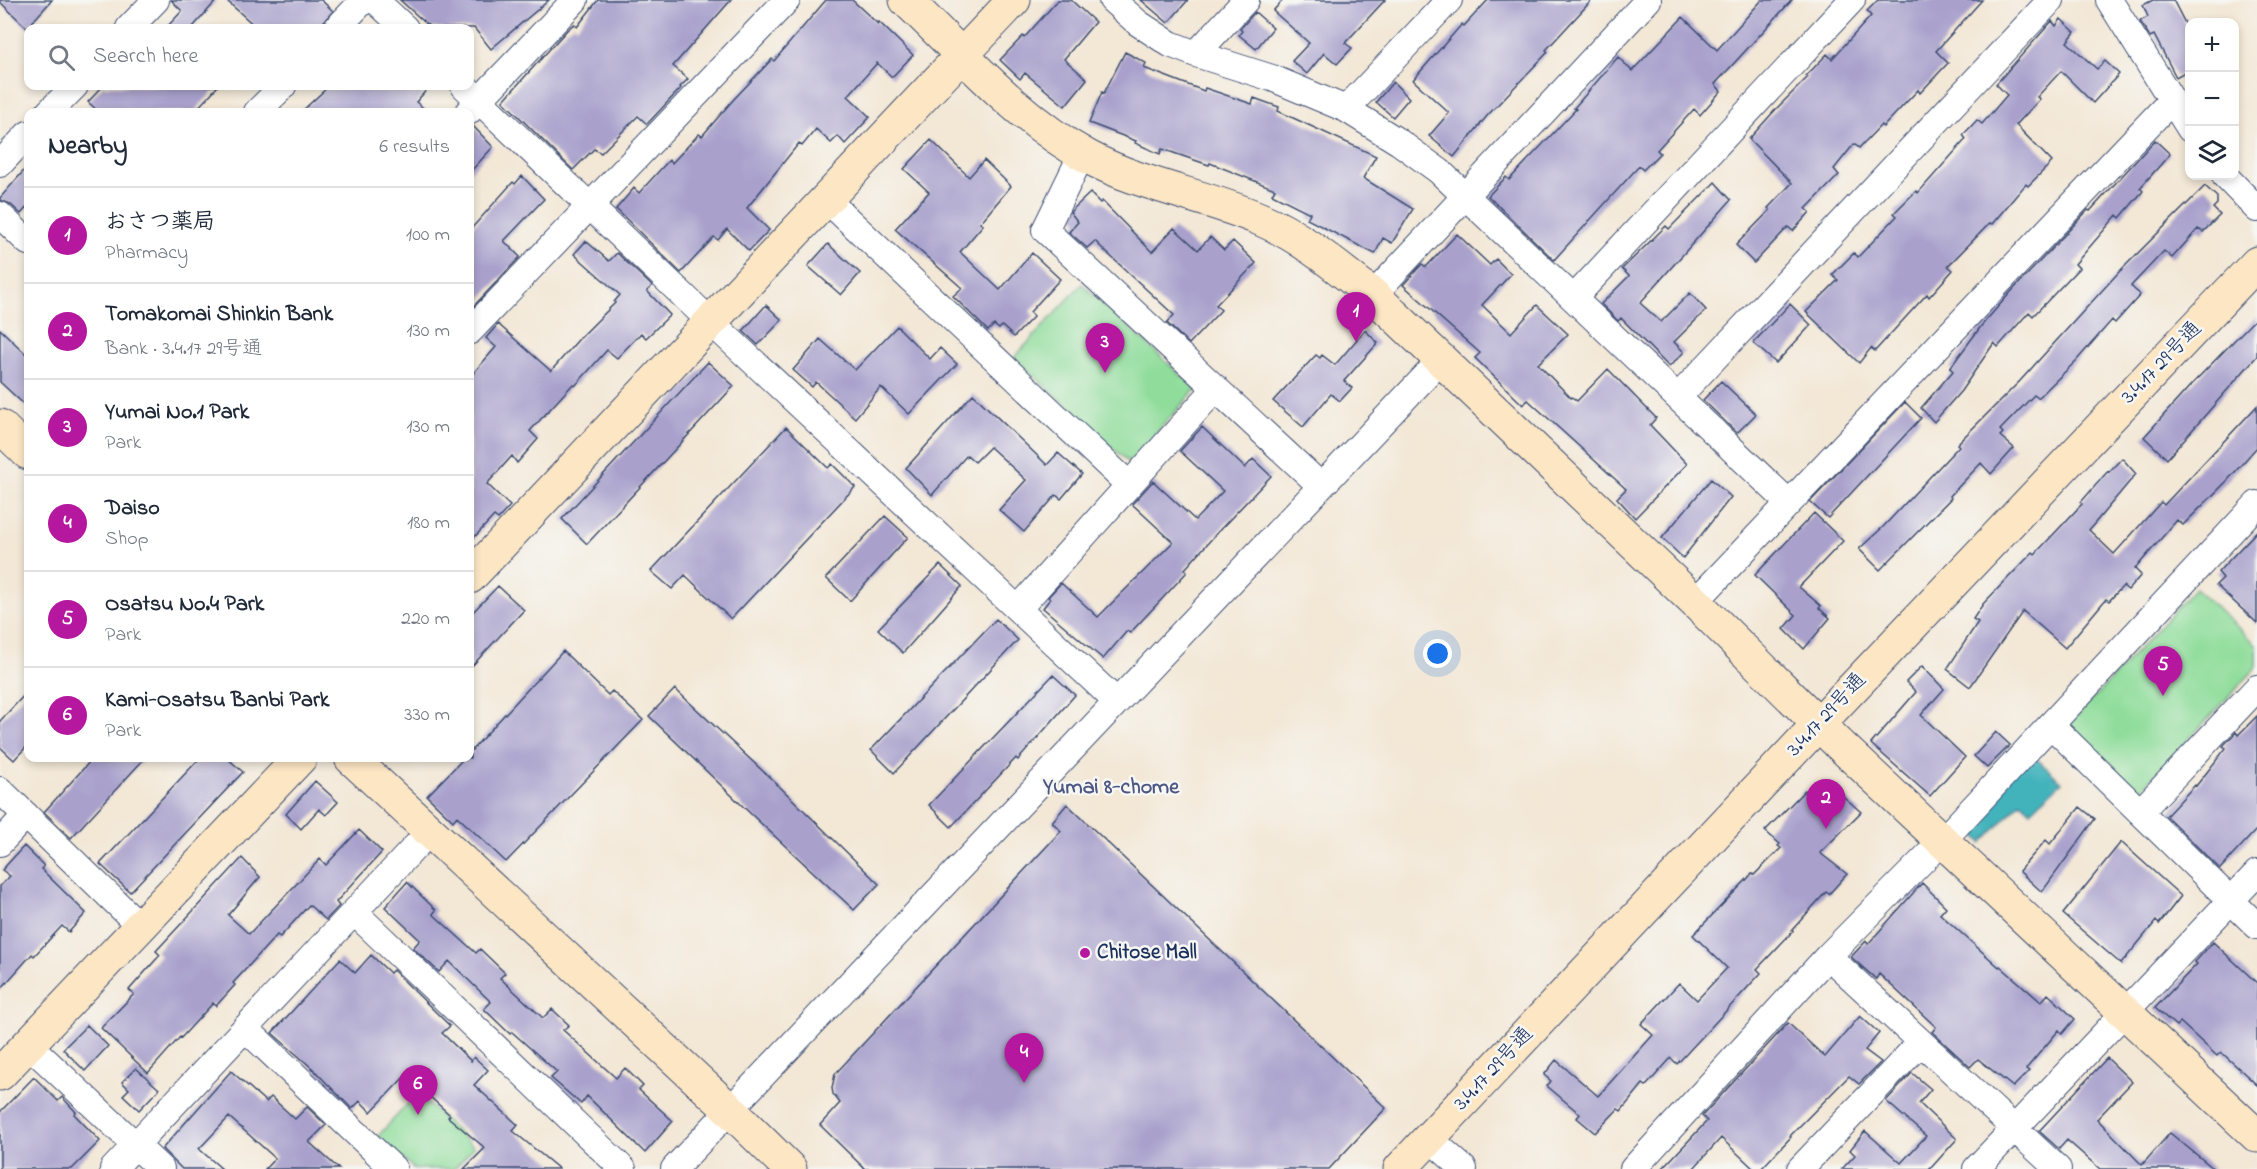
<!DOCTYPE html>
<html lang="en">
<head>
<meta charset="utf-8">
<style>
	body { margin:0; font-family:"Indie Flower","Klee One",sans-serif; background:#f2f2f3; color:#1f2937 }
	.controls { position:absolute; right:18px; top:18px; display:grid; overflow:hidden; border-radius:12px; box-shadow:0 3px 9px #0003 }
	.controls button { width:54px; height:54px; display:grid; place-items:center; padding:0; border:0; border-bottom:2px solid #e0e1e3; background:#fff; color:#1f2937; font:30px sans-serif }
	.you { position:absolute; left:1438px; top:654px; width:21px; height:21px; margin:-15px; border:4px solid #fff; border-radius:50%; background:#1a73e8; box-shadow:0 0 0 9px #1a73e833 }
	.badge { display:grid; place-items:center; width:39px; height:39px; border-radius:50%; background:#b5179e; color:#fff; font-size:20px; font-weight:700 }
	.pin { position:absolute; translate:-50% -50px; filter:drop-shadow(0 2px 3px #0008) }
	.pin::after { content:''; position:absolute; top:32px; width:21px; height:18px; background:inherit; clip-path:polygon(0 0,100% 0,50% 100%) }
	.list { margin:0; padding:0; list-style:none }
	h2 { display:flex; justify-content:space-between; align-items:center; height:78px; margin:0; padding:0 24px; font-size:26px }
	h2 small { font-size:20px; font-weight:400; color:#747a83 }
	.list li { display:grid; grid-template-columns:39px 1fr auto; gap:18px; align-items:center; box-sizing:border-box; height:96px; padding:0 24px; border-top:2px solid #e0e1e3 }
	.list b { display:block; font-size:22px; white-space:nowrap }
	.list p { margin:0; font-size:20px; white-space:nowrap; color:#747a83 }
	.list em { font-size:20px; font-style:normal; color:#747a83 }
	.icon { flex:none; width:33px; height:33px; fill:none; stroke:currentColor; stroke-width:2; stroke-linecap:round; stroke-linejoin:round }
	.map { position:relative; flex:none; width:2257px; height:1169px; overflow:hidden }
	.search { position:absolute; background:#fff; box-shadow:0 3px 9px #0003; left:24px; top:24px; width:450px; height:66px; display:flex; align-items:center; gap:15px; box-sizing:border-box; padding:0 21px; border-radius:12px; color:#747a83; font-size:22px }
	.panel { position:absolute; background:#fff; box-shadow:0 3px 9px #0003; left:24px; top:108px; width:450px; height:654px; border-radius:12px }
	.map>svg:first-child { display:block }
	.green { fill:#90dd9b; stroke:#56867c; stroke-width:1.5 }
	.water { fill:#42b2bb; stroke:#2e708c; stroke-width:1.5 }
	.building { fill:#a9a1cc }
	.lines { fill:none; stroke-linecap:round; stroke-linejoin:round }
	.street-casing { stroke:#3b4b70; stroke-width:28 }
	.secondary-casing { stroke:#3b4b70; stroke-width:35 }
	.street { stroke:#fff; stroke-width:26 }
	.secondary { stroke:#fce6c4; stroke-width:33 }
	.poi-dot { fill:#b5179e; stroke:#f6f6f2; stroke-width:2 }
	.labels { text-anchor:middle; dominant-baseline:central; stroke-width:5; stroke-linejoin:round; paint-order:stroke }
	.street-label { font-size:21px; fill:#1b2f5e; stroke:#f6f6f2 }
	.poi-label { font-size:21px; font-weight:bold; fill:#1b2f5e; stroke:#f6f6f2; text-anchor:start }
	.neighbourhood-label { font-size:22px; font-weight:bold; fill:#4d5784; stroke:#f6f6f2 }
</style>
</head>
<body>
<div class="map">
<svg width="2257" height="1169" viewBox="0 0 2257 1169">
	<rect width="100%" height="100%" fill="#f6f6f2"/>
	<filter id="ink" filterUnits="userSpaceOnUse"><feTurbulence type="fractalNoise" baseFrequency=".0167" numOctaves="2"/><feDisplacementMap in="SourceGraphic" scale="12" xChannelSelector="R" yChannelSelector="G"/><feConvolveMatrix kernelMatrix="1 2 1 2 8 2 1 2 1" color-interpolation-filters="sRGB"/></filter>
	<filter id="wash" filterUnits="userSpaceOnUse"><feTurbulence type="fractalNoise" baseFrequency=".008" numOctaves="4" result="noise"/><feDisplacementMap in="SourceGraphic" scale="24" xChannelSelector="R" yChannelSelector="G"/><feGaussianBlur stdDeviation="1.35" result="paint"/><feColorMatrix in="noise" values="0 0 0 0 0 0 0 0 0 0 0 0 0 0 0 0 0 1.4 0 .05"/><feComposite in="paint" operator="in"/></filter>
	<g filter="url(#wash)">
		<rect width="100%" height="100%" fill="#f3e7d5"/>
		<path class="green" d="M1082 284 1196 389 1129 463 1014 358Z
			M2195 588 2257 645V667L2139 792 2069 725Z
			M417 1094 474 1147 454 1169H414L378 1136Z"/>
		<path class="water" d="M2029 752 2062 782 2031 811 2021 802 1982 843 1963 823Z"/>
		<g id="blocks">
			<path class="building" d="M0 0H52L27 28 0 2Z
				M171 0H217L192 28H166L182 11Z
				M226 0H321L333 11 318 28H257Z
				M400 0H549L491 49 474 28H431Z
				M598 0H731L673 66 688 79 680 87 681 88 647 124 638 116 601 153 594 149 573 170 503 101 567 30 574 24 577 27Z
				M826 0H852L878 24 879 22 913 55 892 77 877 63 848 96 870 117 845 144 838 136 831 143 816 129 802 146 799 143 747 208 769 230 749 251 727 229 718 240 714 237 681 273 616 209 634 188 639 193 669 160 672 163 699 134 702 136 733 100 772 59 774 61Z
				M1058 0H1071L1095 22 1064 59 1087 79 1065 106 1025 73 1020 79 1000 60 1023 36 1024 38Z
				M1141 0H1188L1168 23Z
				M1283 0H1385L1345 43 1352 48 1337 64 1324 53 1307 74 1292 61 1309 43 1273 11Z
				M1488 0H1592L1546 50 1548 52 1487 116 1454 157 1429 136 1449 113 1413 80 1462 24 1464 26Z
				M1762 0H1792L1715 84 1721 91 1700 115 1694 109 1657 150 1660 153 1643 170 1639 166 1554 260 1488 196 1506 177 1509 180 1576 109 1574 108 1618 57 1632 71 1683 17 1717 50Z
				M1878 0H1982L1936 51 1948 63 1920 93 1918 90 1883 127 1881 125 1859 148 1854 144 1834 169 1839 175 1806 209 1810 212 1793 231 1788 227 1754 263 1736 245 1770 210 1768 208 1792 183 1749 139 1777 108 1808 77 1806 76 1827 54 1832 59 1871 16 1867 11Z
				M2153 0H2173L2190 33V69L2176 77 2154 35 2150 37 2140 21 2148 17 2143 5Z
				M1255 12 1273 28 1256 49 1239 35 1242 31 1240 29Z
				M2061 19 2075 32 2067 42 2097 69 2105 61 2119 74 2093 103 2061 71 2037 97 2040 99 2016 125 2052 162 2028 186 2026 184 1992 224 1990 223 1948 266 1953 270 1929 297 1927 294 1875 351 1871 348 1859 363 1806 312 1838 280 1832 275 1854 253 1858 257 1897 216 1894 213 1916 191 1918 193 1966 139 1963 135 1977 120 1982 124 2007 95 1996 84 2052 21 2056 26Z
				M1125 52 1146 63 1144 68 1204 91 1205 88 1252 104 1254 98 1279 107 1278 111 1376 156 1363 178 1413 209 1392 243 1383 238 1375 254 1307 219 1310 213 1272 194 1275 189 1210 163 1209 165 1162 149 1160 154 1135 143 1136 141 1089 123 1102 92 1104 93Z
				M1393 82 1409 98 1393 117 1376 102Z
				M103 86H218L194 112H99L88 102Z
				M329 86H430L416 102 428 112H301Z
				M473 126 493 147 470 172V127Z
				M931 140 969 177 984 160 1011 186 980 223 983 225 960 252 1000 290 1032 253 1060 279 1030 312 1034 316 1014 337 1002 326 999 329 994 325 988 331 953 296 962 288 895 229 929 192 904 169Z
				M2155 140 2170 154 2140 188 2143 191 2120 218 2117 215 2075 264 2079 268 2033 316 2029 312 1998 347 1994 343 1961 391 1934 422 1921 408 1953 371 1950 368 1982 325 2010 293 2088 210 2090 211Z
				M28 166V206L21 214 10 204 0 200V198Z
				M522 176 544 199 504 241 520 257 470 310V230L513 182 515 184Z
				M1715 182 1731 200 1640 303 1661 322 1690 293 1706 310 1674 342 1684 352 1669 367 1621 318 1618 321 1601 304 1629 276 1622 269 1666 226 1669 229Z
				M2205 186 2217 197V204L2213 208 2220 215 2203 232 2198 229 2172 258 2164 251 2131 286 2140 295 2115 323 2112 320 2076 361 2038 398 2034 395 2000 430 2003 433 2000 436 2014 448 1991 474 1981 463 1950 496 1951 498 1880 570 1859 549 1883 527 1959 446 1957 444 2020 381 2118 273Z
				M1090 193 1100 203 1102 201 1152 252 1174 228 1198 250 1210 237 1224 250 1233 241 1256 263 1216 305 1221 310 1189 344 1167 323 1174 315 1106 252 1095 241 1087 248 1069 232 1078 222 1070 212Z
				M1457 234 1490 265 1496 259 1511 274 1482 305 1511 333 1537 305 1568 334 1538 364 1571 398 1572 397 1577 401 1608 369 1656 418 1650 425 1687 464 1635 518 1617 498 1626 489 1528 400 1523 405 1475 358 1480 353 1403 285 1422 264 1426 267Z
				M586 241 609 261 617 253 652 286 647 291 670 315 646 338 641 333 617 358 607 350 575 386 573 384 530 431 538 439 517 463 512 456 487 484 510 506 498 519 494 516 470 542V377L496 347 486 338 498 324 551 371 578 340 615 303 614 302 620 295 574 254Z
				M828 244 860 273 841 295 808 266Z
				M1790 304 1811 325 1776 363 1753 343Z
				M766 305 782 320 758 345 743 331Z
				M2257 317V356L2167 459 2144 437 2190 386Z
				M897 326 930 359 940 348 957 364 909 414 881 387 855 418 816 382 812 387 793 370 820 339 855 370Z
				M0 329 28 356V408L0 382Z
				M1365 330 1378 343 1344 381 1352 388 1340 401 1331 394 1303 427 1273 401 1316 355 1320 358 1322 355 1335 365Z
				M708 362 734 386 587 544 562 519Z
				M1721 381 1756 414 1737 433 1703 400Z
				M973 394 1047 465 1058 453 1082 474 1061 499 1056 495 1024 532 999 510 1026 480 990 447 975 462 967 455 932 495 906 468Z
				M1905 402 1921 418 1828 518 1810 502Z
				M2257 406V447L2227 481 2183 525 2177 520 2135 569 2141 575 2128 590 2123 586 2109 601 2106 599 2065 648 2023 611 1970 687 1947 669 1978 622 1973 619 1983 604 2033 552 2035 554 2082 504 2081 502 2108 471 2109 472 2122 458 2136 474 2089 530 2114 554 2161 502 2164 505Z
				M786 427 828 468 832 464 855 487 731 619 685 575 672 589 651 571Z
				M1202 427 1245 468 1253 459 1271 476 1215 535 1185 569 1187 572 1162 599 1130 633 1127 631 1103 659 1043 608 1050 599 1048 597 1061 583 1098 617 1173 542 1132 504 1153 481 1195 520 1223 491 1180 451Z
				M1711 479 1731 497 1683 558 1662 538Z
				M1814 513 1843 541 1799 587 1821 606 1819 608 1830 618 1804 649 1784 629 1796 615 1755 575Z
				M885 516 908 537 850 601 826 578Z
				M2257 531V623L2216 585 2223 578 2218 572Z
				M940 565 962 586 903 653 878 629Z
				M498 586 524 610 470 668V615Z
				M996 619 1018 640 894 773 871 750Z
				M563 651 608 695 612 691 643 720 506 862 457 816 453 821 427 796 464 758H470V752Z
				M1922 666 1944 689 1921 715 1965 757 1930 796 1871 744 1916 692 1906 682Z
				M1053 675 1075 695 1018 760 1016 758 951 827 929 805Z
				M675 689 781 788 879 884 854 910 752 815 649 716Z
				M28 691V745L14 760 0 747V721Z
				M2257 716V829L2220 869 2166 816 2195 785 2196 786 2226 748 2223 746 2236 732 2238 735Z
				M1996 732 2010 745 1987 768 1974 756Z
				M93 758H145L71 838 44 812Z
				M200 758H227L243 772 130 892 100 864Z
				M315 781 338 802 326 815 319 809 301 829 286 814Z
				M1828 783 1861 812 1820 853 1847 874 1829 894 1826 892 1792 930 1793 931 1757 969 1761 973 1677 1064 1671 1058 1646 1086 1643 1084 1621 1111 1618 1109 1595 1133 1577 1118 1580 1114 1547 1086 1551 1081 1544 1075 1556 1060 1598 1096 1653 1035 1641 1024 1679 983 1697 1000 1727 968 1693 935 1752 874 1754 875 1781 848 1778 846 1780 844 1765 831 1805 790 1814 798Z
				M1067 804 1386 1108 1329 1169H865L820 1125 840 1103 833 1094 832 1088 835 1074 1061 831 1052 822Z
				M2080 807 2095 819 2042 892 2019 871 2046 840 2050 844Z
				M359 830 382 852 336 902 339 906 326 920 309 905 280 937 277 935 233 983 235 985 216 1006 213 1003 181 1038 180 1037 148 1073 101 1028 134 994 129 990 160 955 156 951 242 858 260 877 228 915 249 934 320 859 326 865Z
				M2121 842 2181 896 2159 924 2156 921 2121 964 2063 914Z
				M24 846 44 866 41 869 86 913 69 932 62 926 34 956 32 954 0 990V886L10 876 2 870Z
				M407 882 436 910 433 914 476 953 480 949 505 973 500 978 543 1018 552 1009 569 1025 563 1030 616 1078 625 1068 643 1086 639 1090 673 1121 645 1153 587 1096 581 1104 551 1078 557 1072 512 1032 510 1034 484 1009 491 1002 449 961 439 972 413 948 420 940 385 907Z
				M1922 883 1946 907 1940 914 1999 967 2000 966 2041 1002 2048 994 2075 1019 2062 1034 2059 1030 2026 1069 2029 1071 2013 1087 1978 1059 1970 1067 1932 1032 1936 1027 1879 974 1876 979 1851 957 1866 941 1868 944Z
				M2213 942 2257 983V1085L2221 1052 2217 1056 2180 1022 2176 1026 2155 1008 2197 964 2195 962Z
				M371 955 390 973 393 970 450 1026 442 1033 471 1061 474 1057 488 1070 474 1085 518 1125 513 1131 559 1169H464L485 1148 448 1117 450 1115 406 1075 371 1112 360 1101 352 1109 312 1068 272 1033 340 959 355 973Z
				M1860 1016 1879 1033 1865 1050 1881 1062 1859 1084 1849 1076 1790 1136 1791 1137 1761 1169H1754L1721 1138 1693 1169H1662L1707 1121 1702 1116 1788 1023 1825 1057Z
				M87 1025 108 1046 85 1071 63 1049Z
				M2107 1058 2132 1082 2097 1119 2142 1165 2170 1133 2214 1169H2100L2067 1140 2059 1149 2039 1131Z
				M136 1068 159 1089 139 1110 123 1095 129 1089 122 1082Z
				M231 1071 266 1102 271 1097 295 1119 307 1107 326 1125 309 1142 339 1169H265L275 1158 229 1117 199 1149 222 1169H182L162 1149Z
				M1912 1073 1931 1089 1919 1103 1957 1139 1930 1169H1842L1855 1155 1850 1150 1865 1131 1901 1163 1926 1136 1886 1101Z
				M34 1077 58 1101 62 1097 76 1112 74 1114 100 1141 72 1169H0V1112Z"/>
		</g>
	</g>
	<g filter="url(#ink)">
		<use href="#blocks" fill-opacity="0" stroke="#3b4b70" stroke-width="1.5"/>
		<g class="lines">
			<defs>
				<path id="street" d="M375 0 405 28
					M1112 0 1138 23 1170 44 1196 54 1272 78 1346 109 1399 142 1439 171 1789 503
					M2109 0 2190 129
					M129 28 156 0
					M337 28 364 0
					M1196 54 1246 0
					M464 86 711 322 1117 702
					M1346 109 1449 0
					M49 112 75 86
					M257 112 283 86
					M468 112 575 0
					M1082 154 1045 230 1321 486
					M0 164 28 134
					M2225 176 2257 209
					M826 199 1129 485
					M0 215 28 242
					M1373 295 1648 0
					M1574 298 1852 0
					M470 331 787 0
					M1678 397 2051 0
					M1695 602 2171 101
					M1018 609 1216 388
					M2052 726 2257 926
					M0 790 140 926
					M2140 812 2257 688
					M0 843 26 815
					M354 912 623 1169
					M1828 956 2058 1169
					M245 1028 394 1169
					M28 1044 161 1169
					M1429 1138 1464 1169
					M113 1169 430 831
					M674 1169 1441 360
					M1633 1169 1828 956 1942 841 2257 504
					M1800 1169 1921 1042
					M1976 1169 2257 873"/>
				<path id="secondary" d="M906 0C964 55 1018 119 1088 157 1142 186 1204 195 1260 219 1303 237 1336 267 1373 295L1695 602 1839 744 2257 1136
					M0 426 28 453
					M470 577 1014 0
					M351 758 729 1109 790 1169
					M0 1074 300 758
					M1400 1169 1842 699 2257 263"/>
			</defs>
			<use href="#street" class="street-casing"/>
			<use href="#secondary" class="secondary-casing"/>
			<use href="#street" class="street"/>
			<use href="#secondary" class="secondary"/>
		</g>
	</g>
	<circle class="poi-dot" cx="1085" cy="953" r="6"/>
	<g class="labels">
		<g class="street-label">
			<text transform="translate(2162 363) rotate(-46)">3.4.17 29号通</text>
			<text transform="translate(1827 715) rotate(-47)">3.4.17 29号通</text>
			<text transform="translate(1494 1069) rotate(-47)">3.4.17 29号通</text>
		</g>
		<g class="poi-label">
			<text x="1097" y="953">Chitose Mall</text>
		</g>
		<g class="neighbourhood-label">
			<text x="1111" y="788">Yumai 8-chome</text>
		</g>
	</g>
</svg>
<div class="controls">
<button>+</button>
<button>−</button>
<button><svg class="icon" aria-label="layers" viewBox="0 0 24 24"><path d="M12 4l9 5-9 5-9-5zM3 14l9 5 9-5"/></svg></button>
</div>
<div class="you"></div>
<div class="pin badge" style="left:1356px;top:342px">1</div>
<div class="pin badge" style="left:1826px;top:829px">2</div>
<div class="pin badge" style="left:1105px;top:373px">3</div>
<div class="pin badge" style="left:1024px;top:1083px">4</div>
<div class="pin badge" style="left:2163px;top:696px">5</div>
<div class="pin badge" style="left:418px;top:1115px">6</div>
<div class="search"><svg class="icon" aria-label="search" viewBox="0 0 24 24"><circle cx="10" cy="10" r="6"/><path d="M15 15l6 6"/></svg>Search here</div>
<section class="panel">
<h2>Nearby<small>6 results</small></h2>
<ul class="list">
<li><span class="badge">1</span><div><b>おさつ薬局</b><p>Pharmacy</p></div><em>100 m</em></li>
<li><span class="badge">2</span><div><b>Tomakomai Shinkin Bank</b><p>Bank · 3.4.17 29号通</p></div><em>130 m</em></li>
<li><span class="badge">3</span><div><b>Yumai No.1 Park</b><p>Park</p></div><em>130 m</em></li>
<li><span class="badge">4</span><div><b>Daiso</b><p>Shop</p></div><em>180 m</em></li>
<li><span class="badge">5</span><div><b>Osatsu No.4 Park</b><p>Park</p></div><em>220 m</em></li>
<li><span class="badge">6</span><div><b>Kami-Osatsu Banbi Park</b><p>Park</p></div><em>330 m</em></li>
</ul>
</section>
</div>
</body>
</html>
